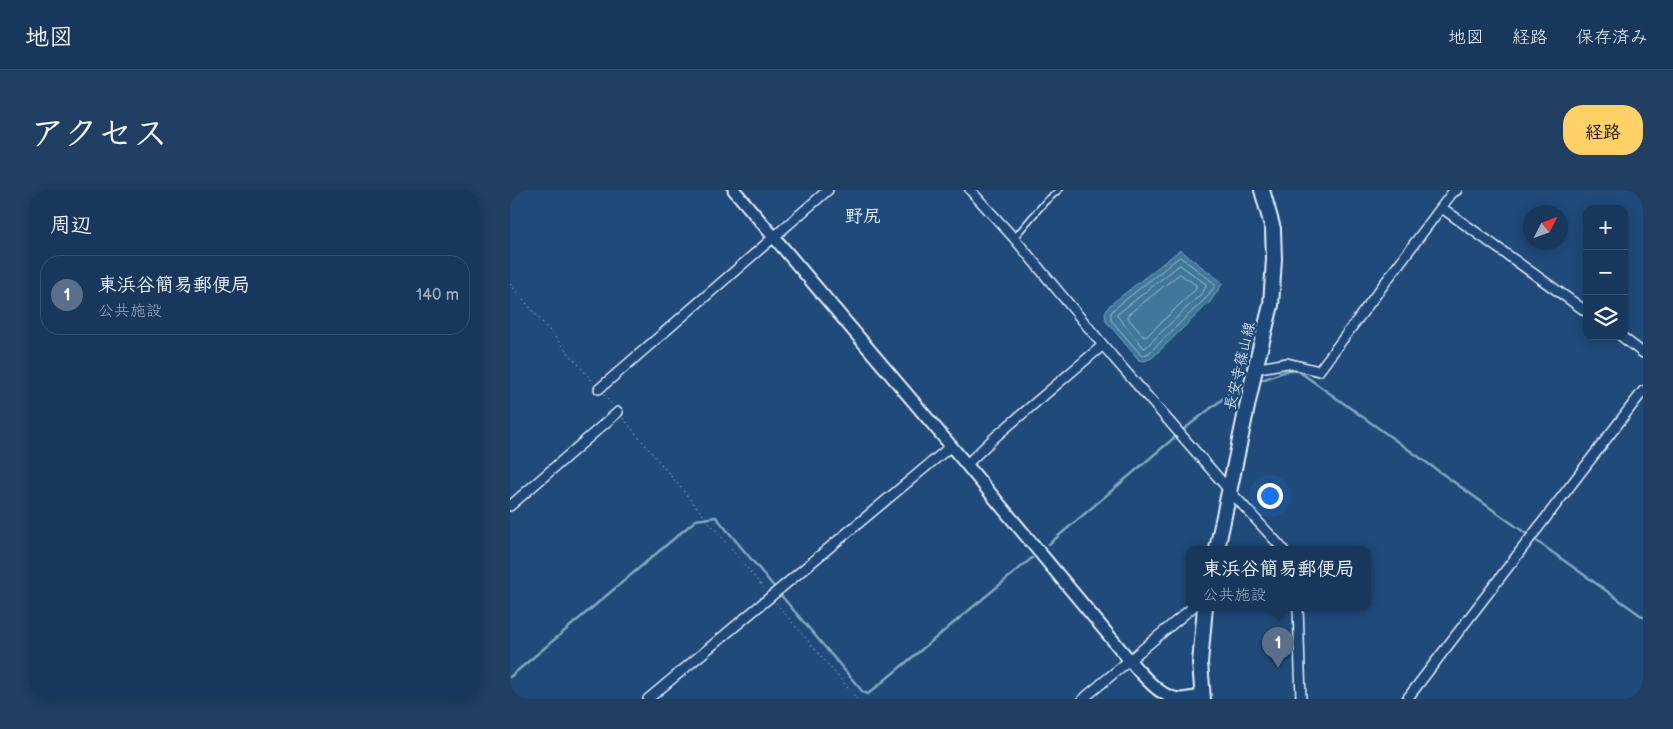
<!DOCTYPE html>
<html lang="ja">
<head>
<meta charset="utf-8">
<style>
	body { margin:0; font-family:"Balsamiq Sans","Klee One",sans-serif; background:#203f62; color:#f1f3f6 }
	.controls { position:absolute; right:15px; top:15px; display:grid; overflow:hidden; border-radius:10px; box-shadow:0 2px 12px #0003 }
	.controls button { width:45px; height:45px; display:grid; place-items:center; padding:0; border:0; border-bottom:1px solid #365272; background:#17385c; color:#f1f3f6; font:25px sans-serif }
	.compass { position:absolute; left:1013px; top:15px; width:45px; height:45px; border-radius:50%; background:#17385c; box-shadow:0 2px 12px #0003; rotate:48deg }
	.you { position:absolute; left:759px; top:305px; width:18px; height:18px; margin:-12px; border:4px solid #fff; border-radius:50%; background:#1a73e8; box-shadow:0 0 0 8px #1a73e833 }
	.badge { display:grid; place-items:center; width:32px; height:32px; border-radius:50%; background:#ffd166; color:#fff; font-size:16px; font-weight:700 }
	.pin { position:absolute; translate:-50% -41px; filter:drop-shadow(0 1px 2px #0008) }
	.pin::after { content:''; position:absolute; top:26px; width:18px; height:15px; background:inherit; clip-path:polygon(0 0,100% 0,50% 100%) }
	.popup { position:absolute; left:676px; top:356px; width:185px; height:65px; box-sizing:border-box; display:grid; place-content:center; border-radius:10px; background:#17385c; filter:drop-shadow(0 1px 4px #0005); font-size:16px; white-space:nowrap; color:#9eacbb }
	.popup b { font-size:19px; color:#f1f3f6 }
	.popup::after { content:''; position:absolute; left:50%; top:100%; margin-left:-10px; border:10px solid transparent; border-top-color:#17385c }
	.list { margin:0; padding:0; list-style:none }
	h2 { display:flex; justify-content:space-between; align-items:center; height:65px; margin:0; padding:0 20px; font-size:21px }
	h2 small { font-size:16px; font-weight:400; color:#9eacbb }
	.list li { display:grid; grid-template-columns:32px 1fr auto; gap:15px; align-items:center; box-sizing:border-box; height:80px; margin:0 10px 10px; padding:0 10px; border:1px solid #365272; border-radius:20px }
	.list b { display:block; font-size:19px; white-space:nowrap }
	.list p { margin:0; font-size:16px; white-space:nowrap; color:#9eacbb }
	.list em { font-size:16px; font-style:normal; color:#9eacbb }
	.icon { flex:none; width:28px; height:28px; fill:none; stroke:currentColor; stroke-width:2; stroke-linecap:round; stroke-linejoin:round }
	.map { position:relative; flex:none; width:1133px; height:509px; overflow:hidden; border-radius:20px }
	header { display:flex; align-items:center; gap:30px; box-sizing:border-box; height:70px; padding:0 25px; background:#17385c; border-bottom:1px solid #365272 }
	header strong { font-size:24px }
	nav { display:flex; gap:28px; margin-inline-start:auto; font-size:18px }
	.intro { display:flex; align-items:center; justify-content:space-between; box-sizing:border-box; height:120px; padding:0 30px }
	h1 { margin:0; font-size:35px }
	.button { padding:12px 22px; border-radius:20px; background:#ffd166; color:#111; font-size:18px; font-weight:700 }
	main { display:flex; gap:30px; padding:0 30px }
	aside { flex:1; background:#17385c; border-radius:20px; box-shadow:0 2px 12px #0003 }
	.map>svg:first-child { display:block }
	.water { fill:#40779b; stroke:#83a8c0 }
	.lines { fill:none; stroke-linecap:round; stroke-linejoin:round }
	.shore { stroke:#a5c0d3; stroke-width:1 }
	.stream { stroke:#83a8c0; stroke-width:2.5 }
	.service-casing { stroke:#e8f1f8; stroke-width:8 }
	.minor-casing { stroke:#e8f1f8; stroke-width:12 }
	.tertiary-casing { stroke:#e8f1f8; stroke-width:15 }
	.secondary-casing { stroke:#e8f1f8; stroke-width:18 }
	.path { stroke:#e8f1f8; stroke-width:1; stroke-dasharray:1 4; stroke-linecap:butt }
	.service { stroke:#1f4a7a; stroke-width:4.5 }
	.minor { stroke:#1f4a7a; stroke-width:9 }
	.tertiary { stroke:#1f4a7a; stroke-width:11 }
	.secondary { stroke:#1f4a7a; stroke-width:14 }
	.labels { text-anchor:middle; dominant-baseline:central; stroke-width:5; stroke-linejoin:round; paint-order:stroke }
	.street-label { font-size:15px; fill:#e8f1f8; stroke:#1f4a7a }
	.quarter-label { font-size:18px; font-weight:bold; fill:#e8f1f8; stroke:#1f4a7a }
</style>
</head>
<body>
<header>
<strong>地図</strong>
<nav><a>地図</a><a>経路</a><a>保存済み</a></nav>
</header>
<div class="intro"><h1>アクセス</h1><a class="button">経路</a></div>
<main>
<aside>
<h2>周辺<small></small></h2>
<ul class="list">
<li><span class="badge" style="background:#5c6f8a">1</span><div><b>東浜谷簡易郵便局</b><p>公共施設</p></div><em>140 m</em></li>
</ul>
</aside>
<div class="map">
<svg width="1133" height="509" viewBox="0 0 1133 509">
	<rect width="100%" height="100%" fill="#1f4a7a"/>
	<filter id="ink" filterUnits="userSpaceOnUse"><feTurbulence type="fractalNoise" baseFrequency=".02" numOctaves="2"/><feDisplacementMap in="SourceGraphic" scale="10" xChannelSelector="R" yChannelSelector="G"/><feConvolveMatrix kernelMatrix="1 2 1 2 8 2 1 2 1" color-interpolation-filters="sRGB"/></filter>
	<g filter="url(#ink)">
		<path class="water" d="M670 60 713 93 700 112 642 168 634 171 629 170 596 131 595 122 600 115Z"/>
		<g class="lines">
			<path class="shore" d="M670 67 704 93 705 96 696 108 639 163 632 166 601 130V123L604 119Z
				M670 75 696 94V97L691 104 636 157 634 158 608 127 607 125Z
				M670 84 686 95V99L637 146 634 147 618 128V125Z"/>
			<path class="stream" d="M752 190 779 180H787L1133 427
				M673 240 724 200 735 195
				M539 354 665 247
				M269 403 353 502 358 504 522 368
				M0 487 186 330 206 327 266 399"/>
			<defs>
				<path id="service" d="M504 48 535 12 549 0"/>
				<path id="minor" d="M460 0 504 48 603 167 719 300 773 359
					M932 18 1077 122
					M1111 146 1133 163
					M745 179 777 173 809 181 942 3 947 0
					M89 199 318 0
					M457 274 484 248 593 155
					M0 316 108 222
					M788 417 791 509
					M138 509 441 256
					M573 509 683 417
					M897 509 1133 201"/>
				<path id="tertiary" d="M224 0 441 256 626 478C638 491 653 509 672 509 679 508 686 507 692 506"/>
				<path id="secondary" d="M707 359 745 179 761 115 764 69 763 39 752 0
					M693 509 690 473 695 417"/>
			</defs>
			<use href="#service" class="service-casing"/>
			<use href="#minor" class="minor-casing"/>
			<use href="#tertiary" class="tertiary-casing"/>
			<use href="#secondary" class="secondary-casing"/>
			<path class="path" d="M0 94 84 193
				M94 205 103 216
				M113 228 256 401
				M266 413 347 509"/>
			<use href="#service" class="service"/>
			<use href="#minor" class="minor"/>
			<use href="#tertiary" class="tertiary"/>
			<use href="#secondary" class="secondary"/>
		</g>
	</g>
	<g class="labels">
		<g class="street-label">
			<text transform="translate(730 176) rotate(-77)">長安寺篠山線</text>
		</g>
		<g class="quarter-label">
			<text x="353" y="26">野尻</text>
		</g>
	</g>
</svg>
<div class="controls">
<button>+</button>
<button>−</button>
<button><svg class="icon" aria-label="layers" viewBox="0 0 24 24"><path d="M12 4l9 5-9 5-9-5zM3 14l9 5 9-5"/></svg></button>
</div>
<svg class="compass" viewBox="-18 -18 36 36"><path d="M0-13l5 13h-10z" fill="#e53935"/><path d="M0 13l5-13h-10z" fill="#9eacbb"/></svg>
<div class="you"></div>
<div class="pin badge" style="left:768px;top:478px;background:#5c6f8a">1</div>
<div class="popup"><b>東浜谷簡易郵便局</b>公共施設</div>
</div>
</main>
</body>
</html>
